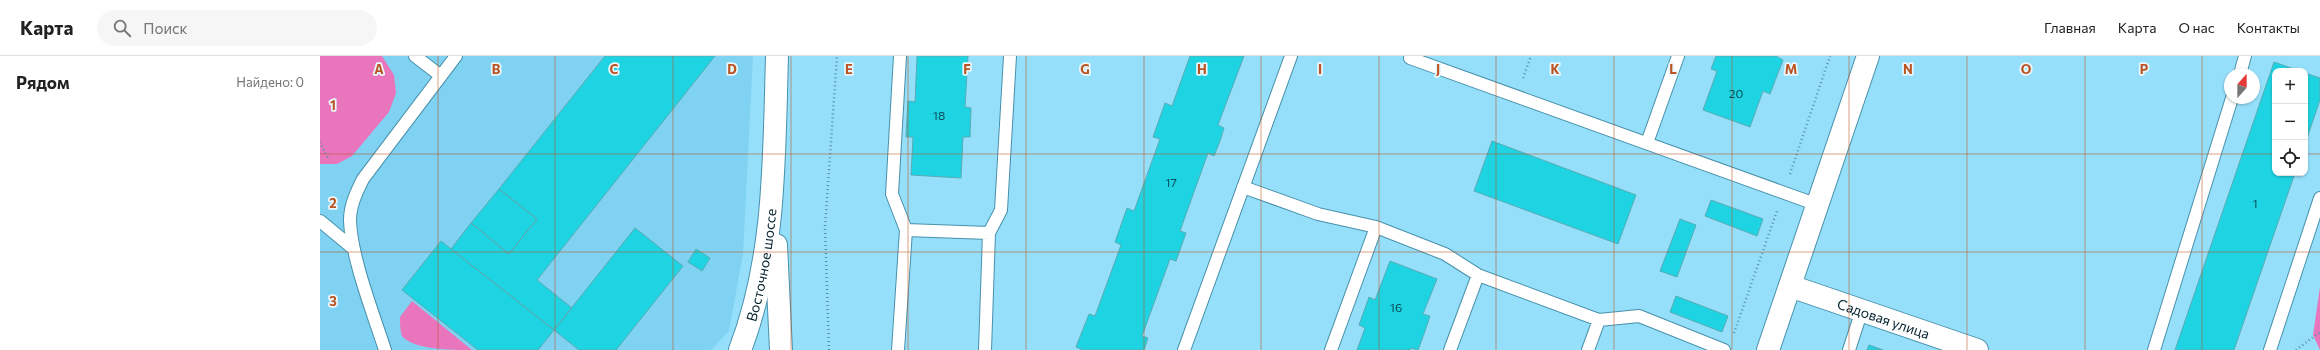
<!DOCTYPE html>
<html lang="ru">
<head>
<meta charset="utf-8">
<style>
	body { margin:0; font-family:Commissioner,sans-serif; background:#f6f6f6; color:#222 }
	.controls { position:absolute; right:12px; top:12px; display:grid; overflow:hidden; border-radius:8px; box-shadow:0 1px 3px #0004 }
	.controls button { width:36px; height:36px; display:grid; place-items:center; padding:0; border:0; border-bottom:1px solid #e0e0e0; background:#fff; color:#222; font:20px sans-serif }
	.compass { position:absolute; left:1904px; top:12px; width:36px; height:36px; border-radius:50%; background:#fff; box-shadow:0 1px 3px #0004; rotate:21deg }
	.list { margin:0; padding:0; list-style:none }
	h2 { display:flex; justify-content:space-between; align-items:center; height:52px; margin:0; padding:0 16px; font-size:17px }
	h2 small { font-size:13px; font-weight:400; color:#767676 }
	.icon { flex:none; width:22px; height:22px; fill:none; stroke:currentColor; stroke-width:2; stroke-linecap:round; stroke-linejoin:round }
	.map { position:relative; flex:none; width:2000px; height:294px; overflow:hidden }
	header { display:flex; align-items:center; gap:24px; box-sizing:border-box; height:56px; padding:0 20px; background:#fff; border-bottom:1px solid #e0e0e0 }
	header strong { font-size:19px }
	nav { display:flex; gap:22px; margin-inline-start:auto; font-size:14px }
	.search { width:280px; height:36px; background:#f6f6f6; display:flex; align-items:center; gap:10px; box-sizing:border-box; padding:0 14px; border-radius:22px; color:#767676; font-size:15px }
	main { display:flex }
	aside { flex:1; background:#fff }
	.map>svg:first-child { display:block }
	.built { fill:#7fd2f1 }
	.green { fill:#e976bd }
	.building { fill:#1ed3e2; stroke:#58acb4 }
	.lines { fill:none; stroke-linecap:round; stroke-linejoin:round }
	.lane-casing { stroke:#4891ab; stroke-width:14 }
	.street-casing { stroke:#4891ab; stroke-width:24 }
	.secondary-casing { stroke:#4891ab; stroke-width:24 }
	.path { stroke:#5991a6; stroke-width:2.5; stroke-dasharray:1 3; stroke-linecap:butt }
	.lane { stroke:#fff; stroke-width:12 }
	.street { stroke:#fff; stroke-width:22 }
	.secondary { stroke:#fff; stroke-width:22 }
	.grid { fill:none; stroke:#ba5523; stroke-width:1; stroke-opacity:0.55 }
	.labels { text-anchor:middle; dominant-baseline:central; stroke-width:3.5; stroke-linejoin:round; paint-order:stroke }
	.number-label { font-size:12px; fill:#094e5a }
	.street-label { font-size:14px; fill:#02212c; stroke:#e9f6fc }
	.grid-label { font-size:13px; text-anchor:middle; font-weight:bold; fill:#ba5523; stroke:#e9f6fc; stroke-width:3.5; stroke-linejoin:round; paint-order:stroke }
</style>
</head>
<body>
<header>
<strong>Карта</strong>
<div class="search"><svg class="icon" aria-label="search" viewBox="0 0 24 24"><circle cx="10" cy="10" r="6"/><path d="M15 15l6 6"/></svg>Поиск</div>
<nav><a>Главная</a><a>Карта</a><a>О нас</a><a>Контакты</a></nav>
</header>
<main>
<aside>
<h2>Рядом<small>Найдено: 0</small></h2>
<ul class="list">
</ul>
</aside>
<div class="map">
<svg width="2000" height="294" viewBox="0 0 2000 294">
	<rect width="100%" height="100%" fill="#96dffb"/>
	<path class="built" d="M0 0H433L423 198 409 275 391 294H0Z"/>
	<path class="green" d="M0 0H62L74 19 76 37 69 56 32 100 17 108H0Z
		M2000 231V294L1993 279Z
		M92 245 152 294C132 294 93 294 82 280 80 275 80 267 80 261Z"/>
	<path class="building" d="M285 0H395L217 224 252 252 234 274 131 193 151 167 189 198 217 163 179 133Z
		M597 0H648L645 51 651 52 650 81H643L641 122 591 119 593 81H586L588 45 595 46Z
		M870 0H924L898 69 904 72 900 85 894 100 888 97 860 175 866 177 856 205 850 203 822 280 828 282 824 294H763L756 291 769 258 775 260 801 189 795 186 807 152 814 155 840 83 833 81 845 47 852 50Z
		M1396 0H1456L1463 4 1450 38 1443 35 1430 71 1383 54 1397 15 1391 13Z
		M1954 6 1980 15H1955V117H1975L1914 294H1855Z
		M1985 17 2000 22V44L1985 88Z
		M1172 85 1316 139 1298 188 1154 135Z
		M179 133 217 163 189 198 151 167Z
		M1391 144 1443 163 1437 180 1385 160Z
		M1360 163 1376 169 1357 221 1340 215Z
		M315 172 363 210 296 294H259L234 274Z
		M121 185 234 274 218 294H158L82 234Z
		M376 193 390 202 382 215 368 206Z
		M1070 205 1117 223 1103 258 1110 260 1104 278 1098 294 1091 292 1090 294H1037L1045 272 1039 269 1049 241 1055 244Z
		M1356 240 1408 260 1402 276 1350 256Z
		M1549 289 1563 294H1547Z"/>
	<g class="lines">
		<defs>
			<path id="lane" d="M95 0 121 20
				M580 0 572 138 586 174
				M1091 0 1090 2 1498 149
				M1920 18 1925 0
				M1327 87 1358 0
				M923 131 998 158 1056 171 1125 198 1158 219 1279 264
				M0 165 34 193
				M669 177 681 154 690 0
				M65 294C53 257 31 201 30 164 30 149 37 135 43 123L136 0
				M578 294 586 174 669 177 665 294
				M864 294 971 0
				M1011 294 1056 171
				M1130 294 1158 219
				M1268 294 1279 264 1319 260 1404 294
				M1529 294 1542 254
				M1834 294 1912 42
				M1950 294 2000 142"/>
			<g id="street">
				<path id="s1" d="M1470 230 1657 294"/>
				<path d="M1448 294 1548 0"/>
			</g>
			<g id="secondary">
				<path d="M456 189 461 294"/>
				<path id="s2" d="M420 294C456 200 454 100 457 0"/>
			</g>
		</defs>
		<use href="#lane" class="lane-casing"/>
		<use href="#street" class="street-casing"/>
		<use href="#secondary" class="secondary-casing"/>
		<path class="path" d="M1203 22 1211 0
			M0 86 9 104
			M1470 118 1510 0
			M1414 277 1457 155
			M509 294 505 171 517 0
			M1976 294 2000 276"/>
		<use href="#lane" class="lane"/>
		<use href="#street" class="street"/>
		<use href="#secondary" class="secondary"/>
	</g>
	<path class="grid" d="M118 0V294M235 0V294M353 0V294M471 0V294M588 0V294M706 0V294M824 0V294M941 0V294M1059 0V294M1176 0V294M1294 0V294M1412 0V294M1529 0V294M1647 0V294M1765 0V294M1882 0V294M0 98H1955M1985 98H2000M0 196H2000"/>
	<g class="labels">
		<g class="number-label">
			<text x="1416" y="37">20</text>
			<text x="619" y="59">18</text>
			<text x="851" y="126">17</text>
			<text x="1935" y="147">1</text>
			<text x="1076" y="251">16</text>
		</g>
		<g class="street-label">
			<text stroke="none"><textPath href="#s2" startOffset="88">Восточное шоссе</textPath></text>
			<text stroke="none"><textPath href="#s1" startOffset="99">Садовая улица</textPath></text>
		</g>
	</g>
	<g class="grid-label">
		<text x="59" y="18">A</text>
		<text x="176" y="18">B</text>
		<text x="294" y="18">C</text>
		<text x="412" y="18">D</text>
		<text x="529" y="18">E</text>
		<text x="647" y="18">F</text>
		<text x="765" y="18">G</text>
		<text x="882" y="18">H</text>
		<text x="1000" y="18">I</text>
		<text x="1118" y="18">J</text>
		<text x="1235" y="18">K</text>
		<text x="1353" y="18">L</text>
		<text x="1471" y="18">M</text>
		<text x="1588" y="18">N</text>
		<text x="1706" y="18">O</text>
		<text x="1824" y="18">P</text>
		<text x="13" y="54">1</text>
		<text x="13" y="152">2</text>
		<text x="13" y="250">3</text>
	</g>
</svg>
<div class="controls">
<button>+</button>
<button>−</button>
<button><svg class="icon" aria-label="locate" viewBox="0 0 24 24"><circle cx="12" cy="12" r="6"/><path d="M12 2v4M12 18v4M2 12h4M18 12h4"/></svg></button>
</div>
<svg class="compass" viewBox="-18 -18 36 36"><path d="M0-13l5 13h-10z" fill="#e53935"/><path d="M0 13l5-13h-10z" fill="#767676"/></svg>
</div>
</main>
</body>
</html>
